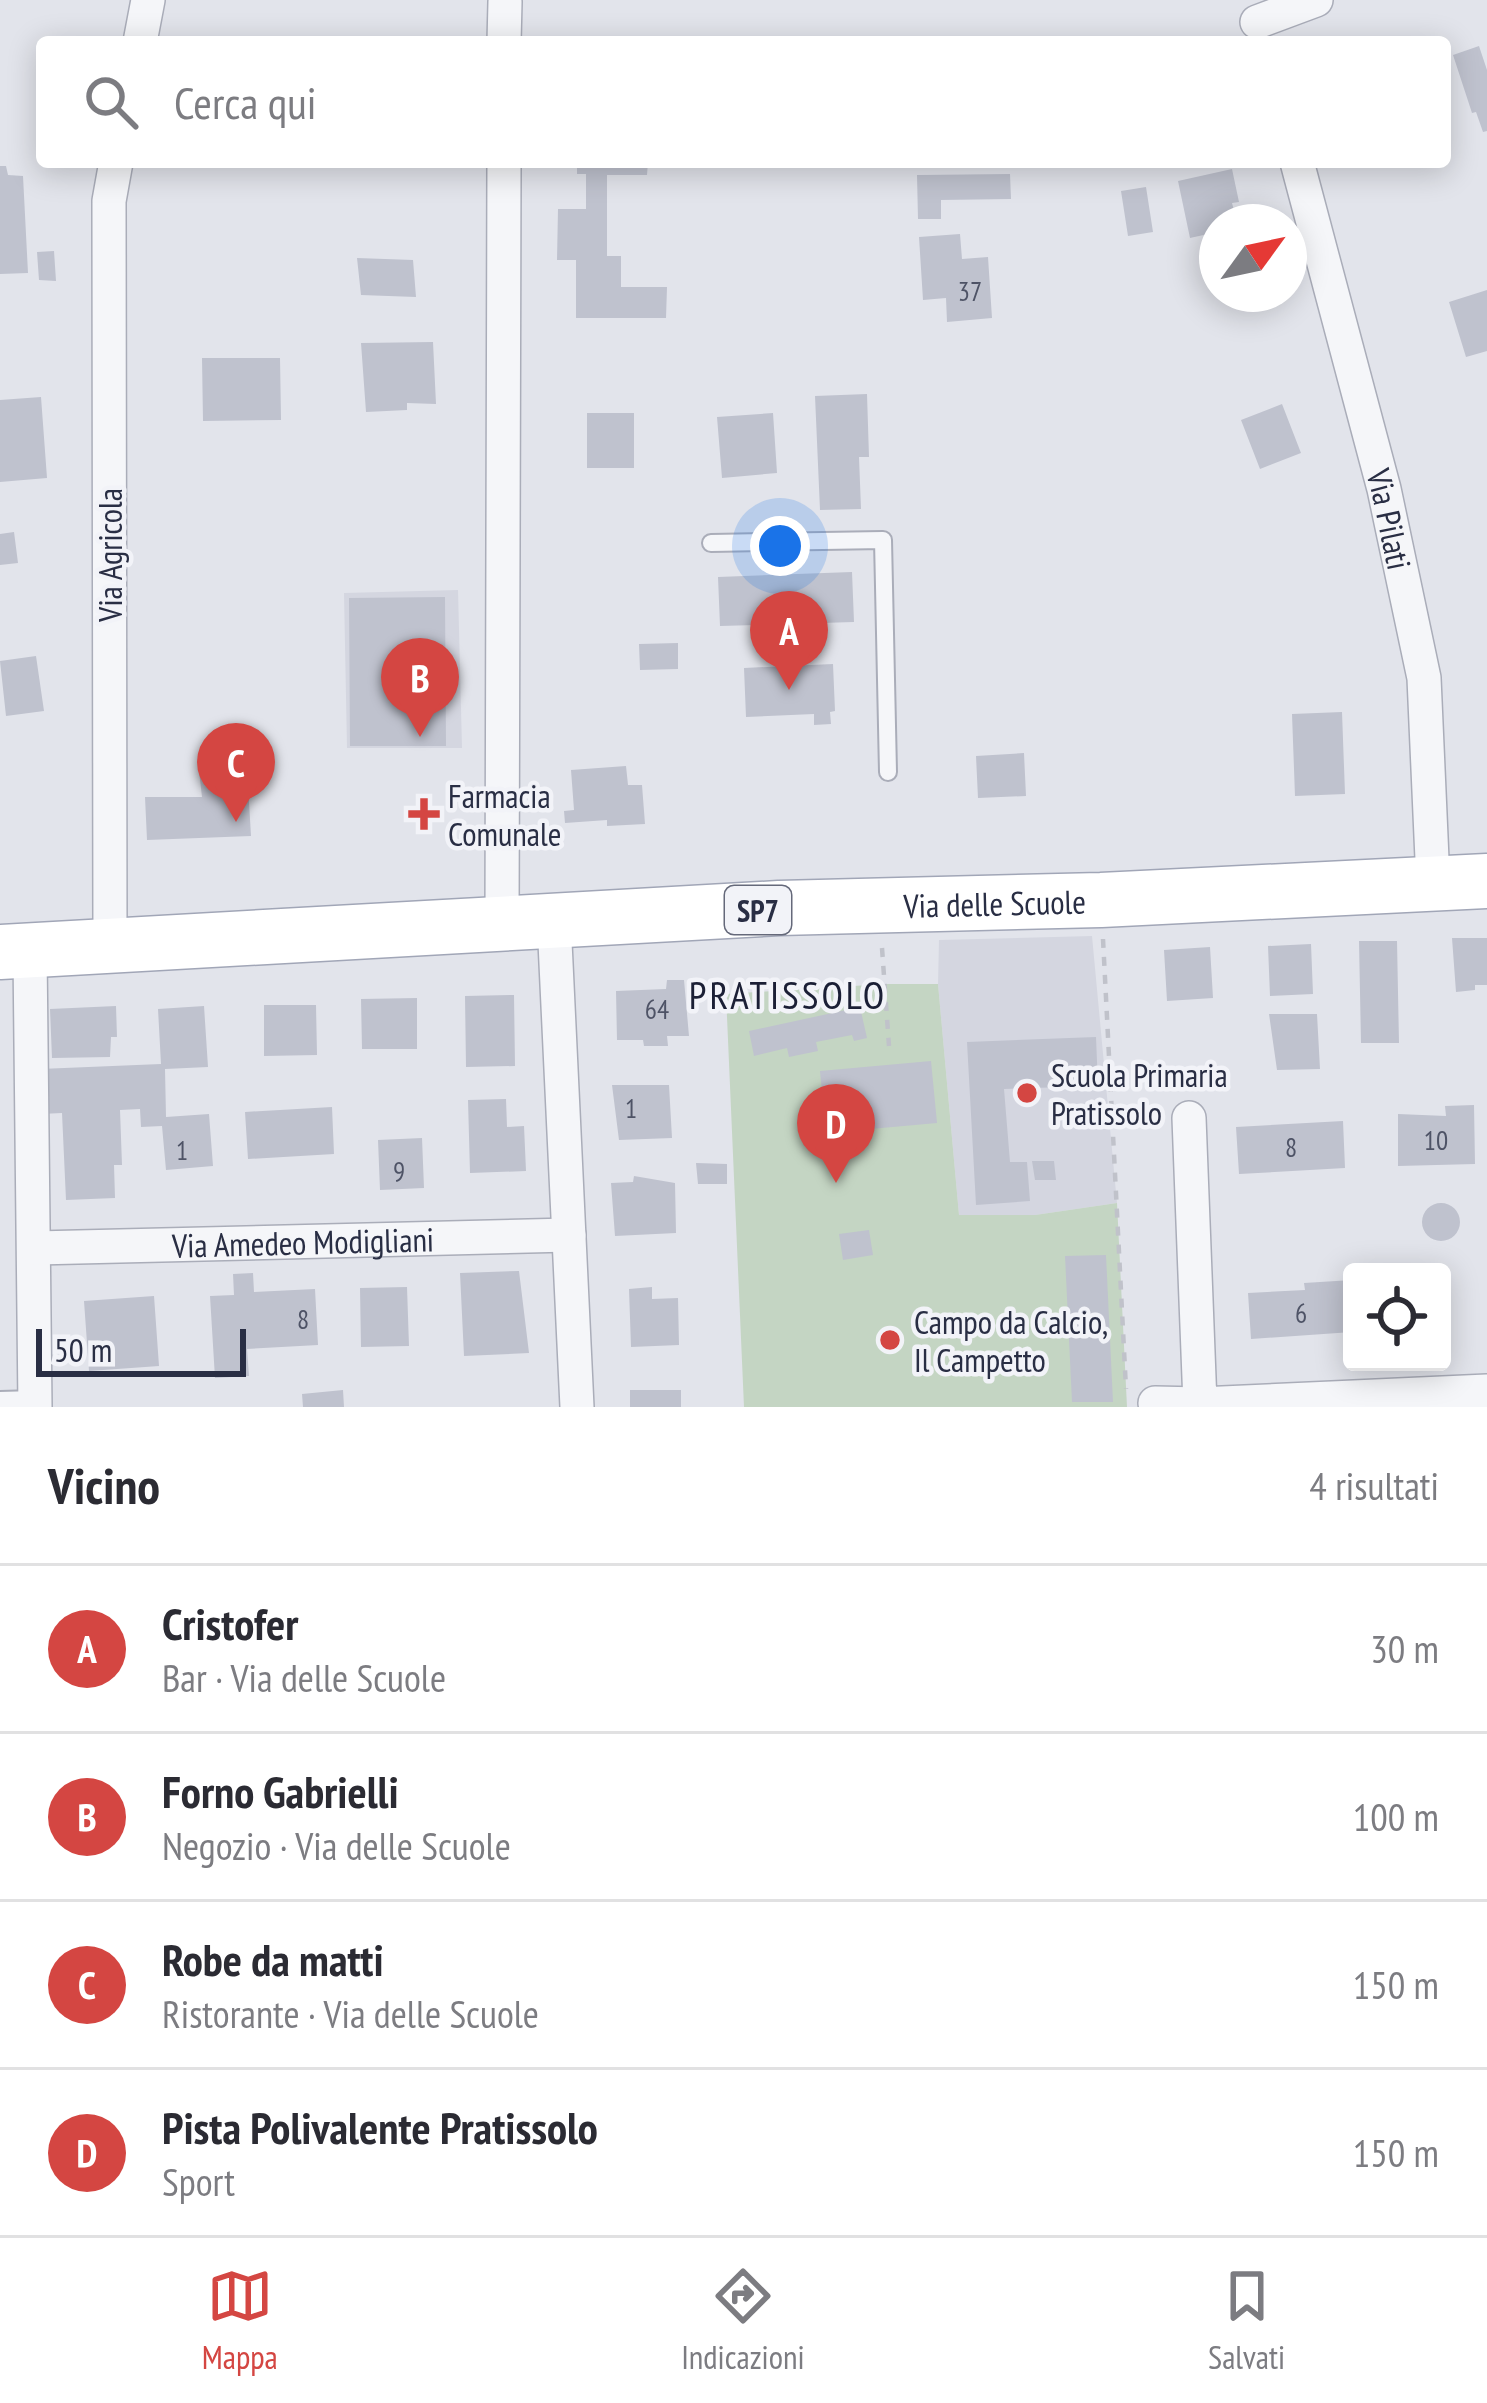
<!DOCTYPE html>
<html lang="it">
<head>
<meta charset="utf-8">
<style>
	body { margin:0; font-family:"PT Sans Narrow",sans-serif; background:#f7f7f7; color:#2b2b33 }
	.controls { position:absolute; right:36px; bottom:36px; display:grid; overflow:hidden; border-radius:12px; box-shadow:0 6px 30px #0003 }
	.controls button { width:108px; height:108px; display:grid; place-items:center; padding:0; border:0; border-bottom:3px solid #e1e1e2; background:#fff; color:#2b2b33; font:60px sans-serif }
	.compass { position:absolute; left:1199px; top:204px; width:108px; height:108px; border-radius:50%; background:#fff; box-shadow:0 6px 30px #0003; rotate:57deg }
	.scale { position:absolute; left:36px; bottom:30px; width:210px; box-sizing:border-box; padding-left:12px; border:6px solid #292e44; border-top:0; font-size:33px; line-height:42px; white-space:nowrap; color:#292e44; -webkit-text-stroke:9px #f2f3f8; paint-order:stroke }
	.you { position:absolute; left:780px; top:546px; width:42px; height:42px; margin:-30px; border:9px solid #fff; border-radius:50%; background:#1a73e8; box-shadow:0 0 0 18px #1a73e833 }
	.badge { display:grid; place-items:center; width:78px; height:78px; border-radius:50%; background:#d44642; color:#fff; font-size:39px; font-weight:700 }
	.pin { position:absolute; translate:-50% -99px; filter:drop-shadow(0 3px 6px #0008) }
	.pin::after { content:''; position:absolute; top:63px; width:42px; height:36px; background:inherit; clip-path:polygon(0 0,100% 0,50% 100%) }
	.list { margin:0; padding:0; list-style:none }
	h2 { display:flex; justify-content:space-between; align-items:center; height:156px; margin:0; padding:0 48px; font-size:51px }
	h2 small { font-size:39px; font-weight:400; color:#7c7c81 }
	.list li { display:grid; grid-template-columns:78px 1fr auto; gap:36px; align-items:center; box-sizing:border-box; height:168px; padding:0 48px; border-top:3px solid #e1e1e2 }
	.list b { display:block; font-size:45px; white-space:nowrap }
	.list p { margin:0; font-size:39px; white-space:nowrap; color:#7c7c81 }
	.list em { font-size:39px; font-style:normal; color:#7c7c81 }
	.icon { flex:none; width:66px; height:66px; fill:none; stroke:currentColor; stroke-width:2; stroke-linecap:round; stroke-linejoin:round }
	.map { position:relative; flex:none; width:1487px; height:1407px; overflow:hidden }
	.search { position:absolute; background:#fff; box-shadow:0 6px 30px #0003; left:36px; right:36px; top:36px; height:132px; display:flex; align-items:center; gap:30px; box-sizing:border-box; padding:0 42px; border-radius:12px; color:#7c7c81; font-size:45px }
	.sheet { height:828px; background:#fff }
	nav { display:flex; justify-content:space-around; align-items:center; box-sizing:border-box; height:168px; border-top:3px solid #e1e1e2; background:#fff; font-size:33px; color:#7c7c81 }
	nav a { display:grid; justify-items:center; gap:6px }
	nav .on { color:#d44642 }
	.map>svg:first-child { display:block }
	.built { fill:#d4d6e0 }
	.green { fill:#c4d5c3 }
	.building { fill:#bfc2ce }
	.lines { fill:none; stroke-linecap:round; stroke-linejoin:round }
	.service-casing { stroke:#aaadb9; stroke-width:20 }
	.minor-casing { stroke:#aaadb9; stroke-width:36 }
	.primary-casing { stroke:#a1a6b7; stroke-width:57 }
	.path { stroke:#c0c2ca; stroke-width:4.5; stroke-dasharray:9 9; stroke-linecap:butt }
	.service { stroke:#f5f6f9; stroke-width:16 }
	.minor { stroke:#f5f6f9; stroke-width:33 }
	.primary { stroke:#fff; stroke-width:54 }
	.poi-dot { fill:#d44642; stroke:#f2f3f8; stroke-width:4.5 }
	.labels { text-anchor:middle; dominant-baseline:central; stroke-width:9; stroke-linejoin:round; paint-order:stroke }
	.number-label { font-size:27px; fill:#4e5366 }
	.shield { fill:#f2f3f8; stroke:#65697a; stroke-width:3 }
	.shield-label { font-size:30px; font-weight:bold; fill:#292e44 }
	.street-label { font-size:33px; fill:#292e44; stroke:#f2f3f8 }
	.poi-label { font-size:33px; fill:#292e44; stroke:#f2f3f8; text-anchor:start }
	.quarter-label { font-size:39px; letter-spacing:3px; fill:#1b1f35; stroke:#f2f3f8 }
</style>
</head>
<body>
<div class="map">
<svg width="1487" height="1407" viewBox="0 0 1487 1407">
	<rect width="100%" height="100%" fill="#e2e4eb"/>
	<path class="built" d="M458 590 462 748H347L344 593Z
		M1092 936 1117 1203 1035 1215H959L938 984 939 940Z"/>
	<path class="green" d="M885 984H938L959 1215H1035L1117 1203 1127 1407H744L726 994Z"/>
	<path class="building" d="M1479 46 1487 70V131L1483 132 1476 112 1472 113 1453 55Z
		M577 162H648L647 175H607V256H621V287H667L666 318H576V260H557L558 209H586V174H577Z
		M0 166H6L8 175 23 176 28 273 0 274Z
		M1232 169 1239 202 1232 203 1237 222H1217V232L1190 238 1178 181Z
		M1010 174 1011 199 941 200V219H918L917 175Z
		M1146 187 1153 232 1128 236 1121 191Z
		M960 234 962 259 988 257 992 318 947 322 946 298 923 300 919 237Z
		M54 251 56 281 39 280 37 252Z
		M357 258 413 260 416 297 361 295Z
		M1487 290V351L1466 357 1449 302Z
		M433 342 436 404 407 403V410L366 412 361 343Z
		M202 358H280L281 420 203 421Z
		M867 394 869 457H859L861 509 820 510 815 396Z
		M41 397 47 478 0 482V400Z
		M1282 404 1301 453 1260 469 1241 420Z
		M587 413H634V468H587Z
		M773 413 777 473 722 478 717 417Z
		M14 532 18 563 0 565V534Z
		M852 572 854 622 720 626 718 577Z
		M445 597 446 746H350L349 598Z
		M678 643V669L640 670 639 644Z
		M36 656 44 711 6 716 0 661Z
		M833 664 835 711 830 712 831 724 814 725V714L746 717 744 668Z
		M1342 712 1345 794 1295 796 1292 714Z
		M1024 753 1026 796 978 798 976 756Z
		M626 766 628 785H642L645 824 607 826V820L565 823 564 811 574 810 571 770Z
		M244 768H247L251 836 147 840 145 797H202L199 771Z
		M1452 938H1487V985H1475V990L1456 992Z
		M1359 941H1397L1399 1043H1361Z
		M1311 944 1313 994 1270 996 1268 946Z
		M1210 947 1213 998 1167 1001 1164 950Z
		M667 980H684L689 1036H667L668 1046H644L643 1040H617L616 991 666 989Z
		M514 995 515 1066 466 1067 465 996Z
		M417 998V1049H362L361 999Z
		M264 1005H316L317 1055 264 1056Z
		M116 1006 117 1037H111L110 1057 52 1058 50 1009Z
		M204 1006 208 1067 165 1069 166 1117 209 1114 213 1166 166 1170 162 1126 141 1127 140 1109 120 1110 122 1165H114L115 1198 66 1200 62 1113 41 1114 40 1069 161 1064 158 1009Z
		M860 1007 867 1038 854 1041 852 1035 816 1042 818 1051 789 1057 787 1048 754 1056 749 1031Z
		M1269 1014H1317L1320 1069 1277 1070Z
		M1096 1037 1098 1086 1004 1089 1010 1162H1027L1030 1201 976 1205 967 1042Z
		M931 1061 937 1123 826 1133 820 1071Z
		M612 1085H669L672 1138 619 1140Z
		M506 1099 507 1127 524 1126 526 1171 470 1173 468 1100Z
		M1474 1105 1475 1164 1398 1166V1114L1446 1116 1445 1106Z
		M332 1107 334 1154 248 1159 245 1112Z
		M1343 1121 1345 1168 1239 1174 1236 1127Z
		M422 1138 424 1188 380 1190 378 1140Z
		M1032 1161H1054L1056 1180H1035Z
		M696 1163 727 1164V1184H698Z
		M634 1176 675 1183 676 1233 615 1236 611 1183 633 1182Z
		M1422 1222a19 19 0 1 1 38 0a19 19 0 1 1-38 0Z
		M869 1230 873 1255 843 1260 839 1234Z
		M1106 1255 1113 1402H1072L1065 1256Z
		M519 1271 529 1353 464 1356 460 1273Z
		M253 1273 254 1292 315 1289 318 1345 247 1349 249 1376 215 1378 210 1296 234 1295 233 1274Z
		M1352 1280V1332L1251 1339 1248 1293 1305 1290 1304 1283Z
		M407 1287 409 1346 361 1347 360 1288Z
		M652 1287V1299L678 1298 679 1345 631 1347 629 1289Z
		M154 1296 159 1366 89 1371 84 1301Z
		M343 1390 344 1407H303L302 1394Z
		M630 1390H681V1407H630Z"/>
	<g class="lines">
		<defs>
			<path id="service" d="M711 543 883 540 888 772
				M0 1400 35 1399"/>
			<g id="minor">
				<path d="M1257 22 1316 0"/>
				<path d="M140 42 148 0"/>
				<path d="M504 42 505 2"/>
				<path id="s1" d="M1297 162 1384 489 1424 678 1433 882"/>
				<path d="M554 921 577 1407"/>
				<path d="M502 924 504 162"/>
				<path d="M110 948 109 201 116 162"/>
				<path d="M30 953 35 1407"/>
				<path d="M1189 1118 1200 1404 1487 1391"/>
				<path id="s2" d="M36 1248 569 1235"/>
				<path d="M1155 1403 1200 1404"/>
			</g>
			<g id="primary">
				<path id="s3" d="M0 952 779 908 1101 900 1487 881"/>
			</g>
		</defs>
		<use href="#service" class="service-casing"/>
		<use href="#minor" class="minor-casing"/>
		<use href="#primary" class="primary-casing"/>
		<path class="path" d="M1103 939 1126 1389
			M882 948 889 1046"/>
		<use href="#service" class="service"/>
		<use href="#minor" class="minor"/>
		<use href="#primary" class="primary"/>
	</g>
	<g class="poi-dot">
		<path d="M418 796h12v12h12v12h-12v12h-12v-12h-12v-12h12z"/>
		<circle cx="1027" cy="1093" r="12"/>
		<circle cx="890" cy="1340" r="12"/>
	</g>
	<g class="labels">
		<g class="number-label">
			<text x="970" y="291">37</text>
			<text x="657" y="1009">64</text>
			<text x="631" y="1108">1</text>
			<text x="1436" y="1140">10</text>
			<text x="1291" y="1147">8</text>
			<text x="182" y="1150">1</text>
			<text x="399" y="1171">9</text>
			<text x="1301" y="1313">6</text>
			<text x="303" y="1319">8</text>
		</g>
		<rect class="shield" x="725" y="886" width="66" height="48" rx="9"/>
		<g class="shield-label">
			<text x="758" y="910">SP7</text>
		</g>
		<g class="street-label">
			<text stroke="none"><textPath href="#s1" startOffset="369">Via Pilati</textPath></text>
			<text transform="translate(109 555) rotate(-90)">Via Agricola</text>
			<text stroke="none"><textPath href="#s3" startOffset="996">Via delle Scuole</textPath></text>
			<text stroke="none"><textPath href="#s2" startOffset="267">Via Amedeo Modigliani</textPath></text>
		</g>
		<g class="poi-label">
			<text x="448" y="795">Farmacia<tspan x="448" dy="38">Comunale</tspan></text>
			<text x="1051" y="1074">Scuola Primaria<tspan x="1051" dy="38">Pratissolo</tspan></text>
			<text x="914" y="1321">Campo da Calcio,<tspan x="914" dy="38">Il Campetto</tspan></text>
		</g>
		<g class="quarter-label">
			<text x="788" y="994">PRATISSOLO</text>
		</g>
	</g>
</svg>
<div class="controls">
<button><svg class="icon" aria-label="locate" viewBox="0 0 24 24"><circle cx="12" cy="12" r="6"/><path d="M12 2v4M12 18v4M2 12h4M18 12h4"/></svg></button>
</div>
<svg class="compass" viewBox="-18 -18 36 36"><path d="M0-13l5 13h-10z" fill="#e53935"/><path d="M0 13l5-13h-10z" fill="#7c7c81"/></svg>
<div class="scale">50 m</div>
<div class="you"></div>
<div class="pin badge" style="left:789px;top:690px">A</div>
<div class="pin badge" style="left:420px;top:737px">B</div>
<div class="pin badge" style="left:236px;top:822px">C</div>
<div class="pin badge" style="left:836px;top:1183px">D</div>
<div class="search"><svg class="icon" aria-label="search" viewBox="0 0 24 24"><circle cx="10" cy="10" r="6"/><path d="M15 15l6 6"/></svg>Cerca qui</div>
</div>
<section class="sheet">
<h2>Vicino<small>4 risultati</small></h2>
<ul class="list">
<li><span class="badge">A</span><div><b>Cristofer</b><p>Bar · Via delle Scuole</p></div><em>30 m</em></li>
<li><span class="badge">B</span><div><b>Forno Gabrielli</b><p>Negozio · Via delle Scuole</p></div><em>100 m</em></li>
<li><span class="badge">C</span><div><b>Robe da matti</b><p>Ristorante · Via delle Scuole</p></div><em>150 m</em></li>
<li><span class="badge">D</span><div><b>Pista Polivalente Pratissolo</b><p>Sport</p></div><em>150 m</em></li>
</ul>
</section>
<nav>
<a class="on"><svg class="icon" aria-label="map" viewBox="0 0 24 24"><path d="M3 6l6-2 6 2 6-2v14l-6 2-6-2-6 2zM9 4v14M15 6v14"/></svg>Mappa</a>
<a><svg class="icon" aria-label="directions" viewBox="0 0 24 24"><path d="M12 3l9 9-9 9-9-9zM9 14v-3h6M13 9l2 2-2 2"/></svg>Indicazioni</a>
<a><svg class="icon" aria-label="saved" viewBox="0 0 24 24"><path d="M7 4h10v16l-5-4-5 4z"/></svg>Salvati</a>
</nav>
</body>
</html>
